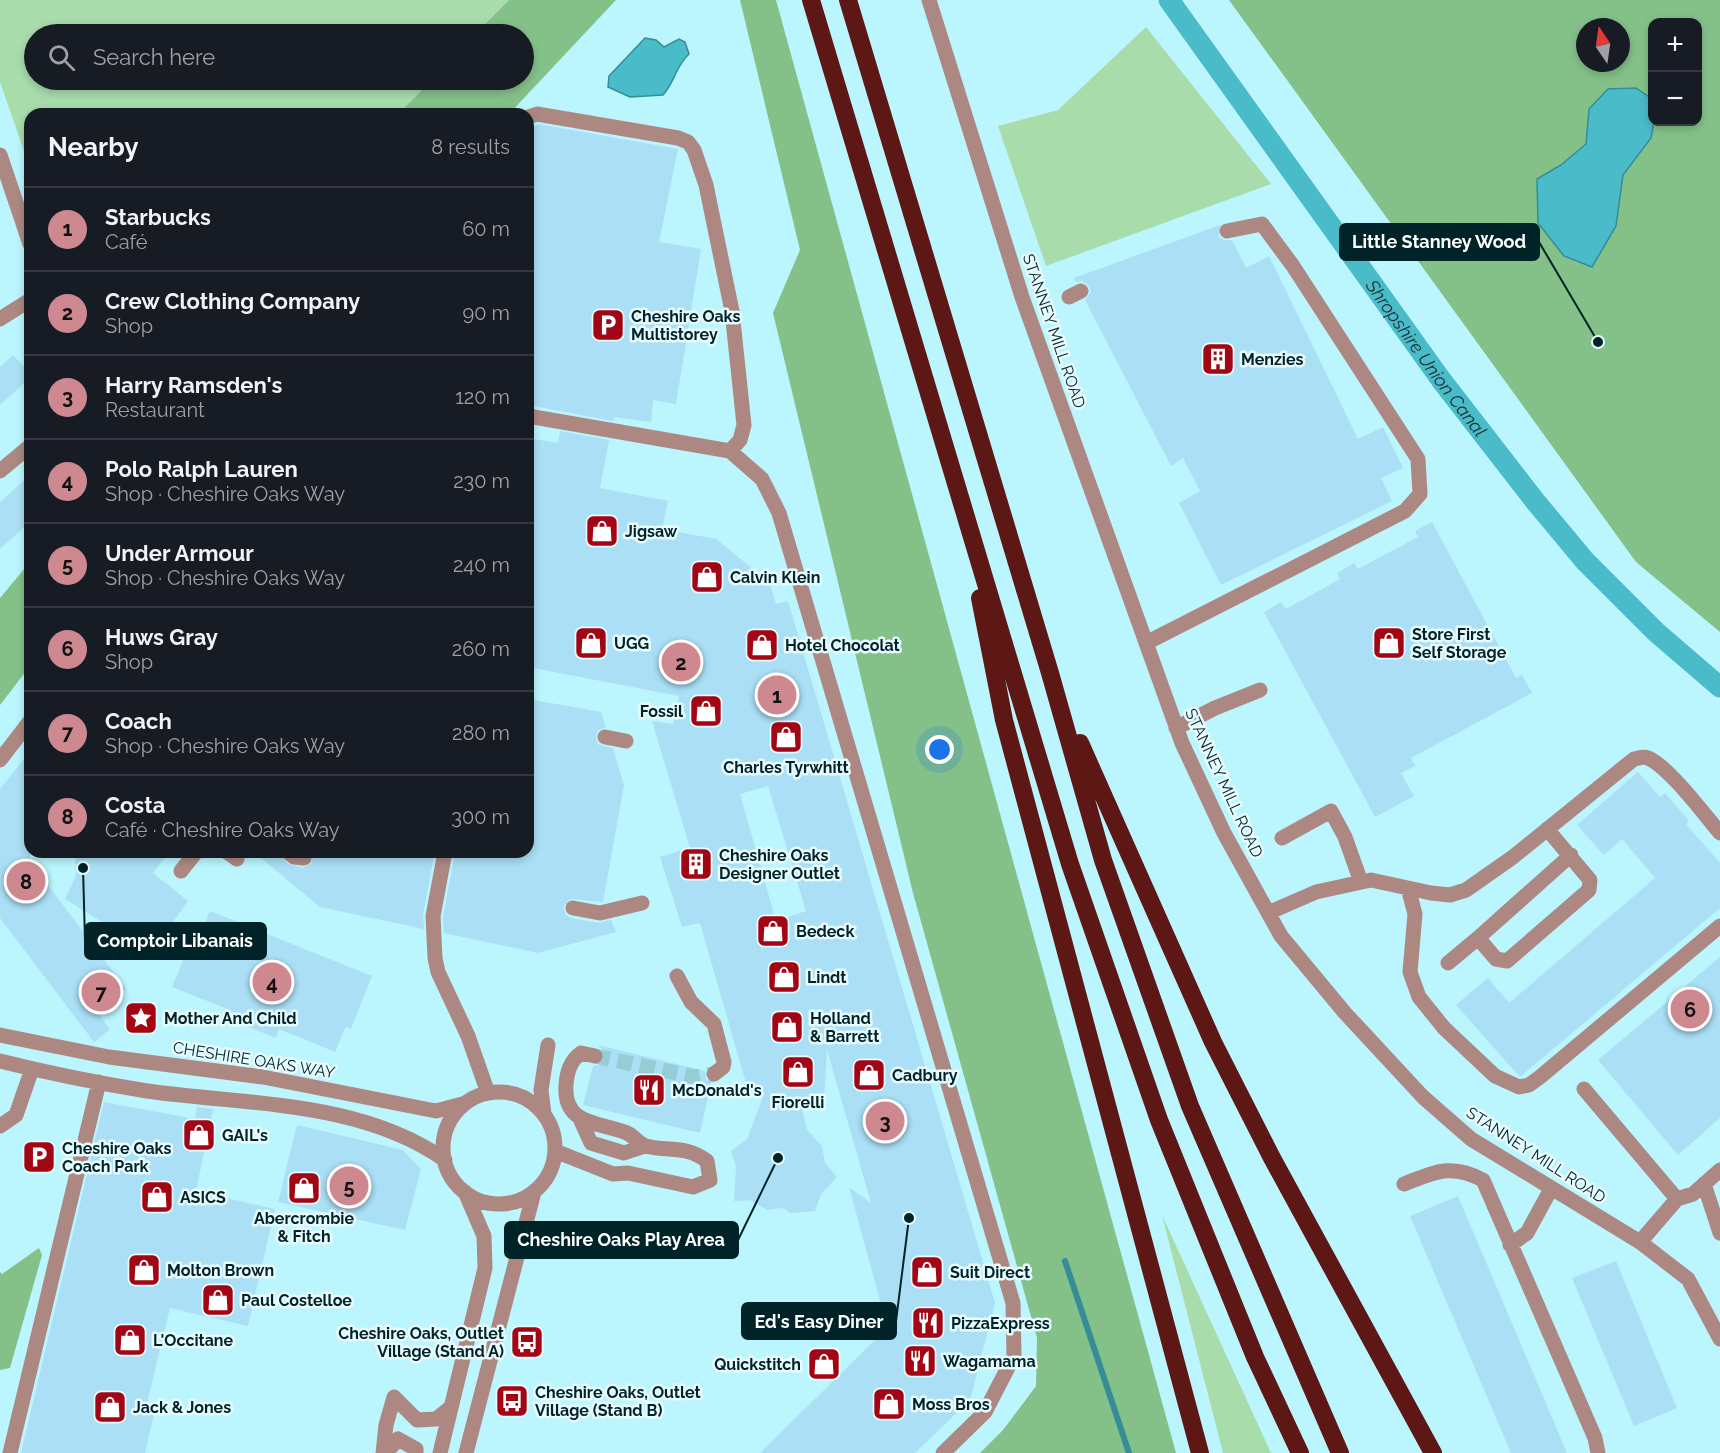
<!DOCTYPE html>
<html lang="en">
<head>
<meta charset="utf-8">
<style>
	body { margin:0; font-family:Raleway,sans-serif; background:#20242c; color:#f1f3f6 }
	.controls { position:absolute; right:18px; top:18px; display:grid; overflow:hidden; border-radius:12px; box-shadow:0 3px 9px #0003 }
	.controls button { width:54px; height:54px; display:grid; place-items:center; padding:0; border:0; border-bottom:2px solid #363941; background:#171b24; color:#f1f3f6; font:30px sans-serif }
	.compass { position:absolute; left:1576px; top:18px; width:54px; height:54px; border-radius:50%; background:#171b24; box-shadow:0 3px 9px #0003; rotate:347deg }
	.you { position:absolute; left:940px; top:750px; width:21px; height:21px; margin:-15px; border:4px solid #fff; border-radius:50%; background:#1a73e8; box-shadow:0 0 0 9px #1a73e833 }
	.badge { display:grid; place-items:center; width:39px; height:39px; border-radius:50%; background:#cd8890; color:#111; font-size:20px; font-weight:700 }
	.pin { position:absolute; translate:-50% -50%; border:3px solid #fff; box-shadow:0 2px 6px #0006 }
	.list { margin:0; padding:0; list-style:none }
	h2 { display:flex; justify-content:space-between; align-items:center; height:78px; margin:0; padding:0 24px; font-size:26px }
	h2 small { font-size:20px; font-weight:400; color:#9ea1a6 }
	.list li { display:grid; grid-template-columns:39px 1fr auto; gap:18px; align-items:center; box-sizing:border-box; height:84px; padding:0 24px; border-top:2px solid #363941 }
	.list b { display:block; font-size:22px; white-space:nowrap }
	.list p { margin:0; font-size:20px; white-space:nowrap; color:#9ea1a6 }
	.list em { font-size:20px; font-style:normal; color:#9ea1a6 }
	.icon { flex:none; width:33px; height:33px; fill:none; stroke:currentColor; stroke-width:2; stroke-linecap:round; stroke-linejoin:round }
	.map { position:relative; flex:none; width:1720px; height:1453px; overflow:hidden }
	.search { position:absolute; background:#171b24; box-shadow:0 3px 9px #0003; left:24px; top:24px; width:510px; height:66px; display:flex; align-items:center; gap:15px; box-sizing:border-box; padding:0 21px; border-radius:33px; color:#9ea1a6; font-size:22px }
	.panel { position:absolute; background:#171b24; box-shadow:0 3px 9px #0003; left:24px; top:108px; width:510px; height:750px; border-radius:18px }
	.map>svg:first-child { display:block }
	.green { fill:#a8dcab }
	.forest { fill:#84c189; fill-rule:evenodd }
	.water { fill:#4abbc8; stroke:#348d98; stroke-width:1.5 }
	.lines { fill:none; stroke-linecap:round; stroke-linejoin:round }
	.stream { stroke:#348d98; stroke-width:6 }
	.canal { stroke:#4abbc8; stroke-width:21 }
	.building { fill:#abdff5; fill-rule:evenodd }
	.minor-tunnel { stroke:#96ccd3; stroke-width:15; stroke-dasharray:15 8; stroke-linecap:butt }
	.minor { stroke:#ad8883; stroke-width:15 }
	.highway { stroke:#5d1715; stroke-width:18 }
	.labels { text-anchor:middle; dominant-baseline:central; stroke-width:5; stroke-linejoin:round; paint-order:stroke }
	.poi-label { font-size:16px; font-weight:bold; fill:#002327; stroke:#e8fbfe; text-anchor:start }
	.street-label { font-size:16px; fill:#002327; stroke:#e8fbfe }
	.water-label { font-size:18px; font-style:italic; fill:#1a2e31; stroke:#e8fbfe }
	.leader { fill:none; stroke:#002327; stroke-width:2 }
	.callout-dot { fill:#002327; stroke:#e8fbfe; stroke-width:2 }
	.callout { fill:#002327; stroke:#002327; stroke-width:2 }
	.callout-label { font-size:18px; text-anchor:middle; font-weight:bold; fill:#fff }
</style>
</head>
<body>
<div class="map">
<svg width="1720" height="1453" viewBox="0 0 1720 1453">
	<rect width="100%" height="100%" fill="#bbf6fe"/>
	<path class="green" d="M0 0H509L475 34H34V80H432L398 114H30V168L0 82Z
		M1146 27 1271 184 1046 266 998 126 1058 110Z
		M1162 1215 1271 1453H1223Z"/>
	<path class="forest" d="M509 0H616L509 114H398L432 80H524V34H475Z
		M740 0H776L1176 1453H980L1003 1430 1036 1386 1037 1338 913 893 773 313 800 250Z
		M1229 0H1720V632L1636 562ZM1652 22H1698V122H1652ZM1585 27H1621V63H1585Z
		M30 562V666L0 705V598Z
		M39 1248 42 1255 10 1368 0 1370V1272L2 1274Z"/>
	<path class="water" d="M645 38 656 40 664 47 679 39 685 42 689 54C675 67 676 80 663 95L630 97 608 87 609 76Z
		M1636 88 1652 99 1654 122 1651 138 1623 175 1616 226 1592 267 1564 256 1538 223 1537 179 1561 165 1586 144 1589 109 1608 89Z"/>
	<g class="lines">
		<path class="stream" d="M1065 1261 1129 1453"/>
		<path class="canal" id="s1" d="M1169 0 1442 381 1535 501 1585 561 1656 632 1720 687"/>
	</g>
	<path class="building" d="M538 124 678 149 659 242 701 249 676 404 653 400 651 422 614 417 613 421 528 405V132Z
		M1220 225 1219 237 1224 240H1232L1246 268 1269 256 1358 439 1383 427 1403 468 1381 478 1392 501 1221 585 1179 503 1200 491 1183 458 1171 466 1085 300 1091 292 1089 286 1082 281 1076 282 1074 278Z
		M13 355 30 373V378L0 405V367Z
		M560 431 609 440 600 488 668 501 662 529 716 539 770 583 776 604 788 601 995 1303 970 1400 915 1453H760L873 1342 882 1308 849 1187 871 1203 827 1050 824 1102 802 1109 807 1130 822 1146 825 1163 837 1177 821 1194 815 1211 790 1213 783 1208 767 1210 750 1200 734 1201 736 1167 731 1151 747 1139 764 1094 750 1097 700 923 682 927 660 857 690 848 652 721 673 724 679 696 528 667V438L558 443ZM768 786 806 911 776 921 740 794Z
		M30 475V522L0 549V502Z
		M1432 522 1516 678 1522 675 1532 693 1411 758 1415 766 1401 773 1414 796 1375 817 1264 612 1281 602 1286 609 1340 579 1337 573 1354 563 1358 569 1418 537 1415 531Z
		M528 699 601 712 606 727 597 731 596 740 599 745 613 748 624 785 603 902 570 899 563 907 566 915 571 918 598 923 611 920 616 932 538 953 444 933 443 917 455 852H528Z
		M30 751V861L126 989 96 1011 110 1029 94 1042 0 918V789Z
		M1638 772 1660 797 1665 793 1689 821 1686 824 1720 863V908L1520 1077 1456 1005 1488 978 1509 1003 1655 878 1622 839 1604 855 1577 825Z
		M75 852H169L153 873 188 901 151 952 65 899 76 876Z
		M254 852H278L288 864 303 868 312 863 311 852H435L423 914 424 929 320 907Z
		M210 911 372 976 351 1029 346 1026 335 1052 279 1029 276 1038 226 1018 230 1010 172 987 187 951 193 953Z
		M1720 957V1118L1678 1155 1598 1060Z
		M598 1045 705 1071 706 1079 711 1083 700 1133 583 1105 593 1066 599 1065 604 1059V1052Z
		M104 1102 195 1119 197 1107 213 1109 196 1191 275 1209 248 1326 170 1308 147 1403 156 1405 145 1453H21Z
		M297 1125 403 1150 421 1169 405 1230 278 1202Z
		M1458 1196 1567 1453H1511L1410 1216Z
		M1616 1261 1677 1408 1634 1426 1572 1278Z"/>
	<g class="lines">
		<path class="minor-tunnel" d="M595 1056 695 1077 714 1074"/>
		<path class="minor" d="M929 0 1022 297 1182 743 1224 833 1281 936 1345 1013 1423 1097 1471 1139 1640 1242 1688 1279 1720 1339
			M528 117 537 114 678 138 688 142 694 150 706 185 732 311 744 425 740 440 730 451
			M0 155 30 244
			M1069 297 1081 291
			M0 319 30 300
			M528 416 730 451 762 479 779 513 1013 1303 1014 1356 985 1412 943 1453
			M0 471 30 446
			M1146 643 1405 511 1420 494 1418 459 1293 266 1262 224 1227 231
			M1176 728 1215 708 1260 690
			M605 737 626 741
			M0 760 30 721
			M1547 829 1590 880 1589 890 1507 961 1496 959 1478 938 1571 855
			M1282 838 1331 811 1345 837 1361 882
			M227 852 237 859
			M288 852 294 857 304 858
			M445 852 433 916 435 958 438 972 468 1036 488 1093
			M181 871 196 852
			M1408 888 1415 914 1410 972 1419 997 1444 1028 1495 1076 1519 1087 1529 1085 1540 1077 1720 926
			M573 908 600 913 642 903
			M1268 913 1316 892 1371 880 1431 893 1450 895 1466 890 1513 857 1634 759C1639 758 1643 756 1648 758 1669 767 1704 814 1720 833
			M1448 963 1478 938
			M677 976 691 1002 714 1024 724 1062 723 1067 714 1074
			M0 1035 109 1057 263 1077 436 1111 466 1103
			M0 1061C48 1073 98 1083 147 1091 246 1105 360 1100 445 1160
			M1584 1089 1677 1199
			M443 1148a56 56 0 1 1 112 0a56 56 0 1 1-112 0Z
			M544 1114 541 1090 548 1045
			M581 1121 591 1143 624 1153 645 1146
			M0 1126 16 1115 32 1069
			M555 1151 613 1174 628 1173 693 1187 710 1180 707 1161C686 1145 669 1152 646 1146 639 1144 634 1136 627 1133 600 1122 563 1126 566 1085 567 1072 570 1061 581 1053L595 1056
			M1404 1184C1435 1172 1451 1163 1483 1180L1595 1438 1598 1453
			M1704 1184 1720 1233
			M1640 1242 1677 1199 1693 1194 1720 1170
			M1510 1245 1527 1233 1551 1189
			M10 1453 99 1082
			M383 1453 386 1425 394 1397 417 1420 436 1419 451 1407
			M386 1453 398 1439 416 1449V1453
			M440 1453 485 1268 484 1236 465 1192
			M466 1453 534 1192"/>
		<path class="highway" d="M811 0 1070 864 1159 1120 1255 1357 1300 1453
			M848 0 1050 673 1103 860 1190 1106 1340 1453
			M980 598 1004 720 1200 1453
			M1080 743 1213 1042 1272 1158 1433 1453"/>
	</g>
	<defs>
		<symbol id="parking-square" viewBox="-11 -11 22 22"><rect x="-9" y="-9" width="18" height="18" rx="4" fill="#a20614" stroke="#e8fbfe"/><path d="M-3.5-5.5H1a3.5 3.5 0 0 1 0 7H-1V5.5H-3.5ZM-1-3.4V-.6H.8a1.4 1.4 0 0 0 0-2.8Z" fill="#fff"/></symbol>
		<symbol id="building-square" viewBox="-11 -11 22 22"><rect x="-9" y="-9" width="18" height="18" rx="4" fill="#a20614" stroke="#e8fbfe"/><path d="M-4-6H4V6H1V3H-1V6H-4ZM-2.5-4.3h1.7v1.8h-1.7ZM.8-4.3h1.7v1.8H.8ZM-2.5-1h1.7V.8h-1.7ZM.8-1h1.7V.8H.8Z" fill="#fff"/></symbol>
		<symbol id="shop-square" viewBox="-11 -11 22 22"><rect x="-9" y="-9" width="18" height="18" rx="4" fill="#a20614" stroke="#e8fbfe"/><path d="M-5-2.5h2.3a2.7 3.5 0 0 1 5.4 0H5L5.5 6h-11ZM-1.5-2.5h3a1.5 2.3 0 0 0-3 0Z" fill="#fff"/></symbol>
		<symbol id="sight-square" viewBox="-11 -11 22 22"><rect x="-9" y="-9" width="18" height="18" rx="4" fill="#a20614" stroke="#e8fbfe"/><path d="M0-6L1.8-2.2L6-1.7L2.9 1.2L3.7 5.4L0 3.3L-3.7 5.4L-2.9 1.2L-6-1.7L-1.8-2.2Z" fill="#fff"/></symbol>
		<symbol id="restaurant-square" viewBox="-11 -11 22 22"><rect x="-9" y="-9" width="18" height="18" rx="4" fill="#a20614" stroke="#e8fbfe"/><path d="M-5-6h1v4h1v-4h1v4h1v-4h1v5L-1.5 .5V6h-2V.5L-5-1ZM5-6V6H3V1.5H1.5Q1.5-4 5-6Z" fill="#fff"/></symbol>
		<symbol id="bus-square" viewBox="-11 -11 22 22"><rect x="-9" y="-9" width="18" height="18" rx="4" fill="#a20614" stroke="#e8fbfe"/><path d="M-5-6H5V4H4V6H2V4H-2V6H-4V4H-5ZM-3.5-4V0h7V-4ZM-3.5 1.2v1.5H-2V1.2ZM2 1.2v1.5H3.5V1.2Z" fill="#fff"/></symbol>
	</defs>
	<g fill-rule="evenodd">
		<use href="#parking-square" x="589" y="306" width="38" height="38"/>
		<use href="#building-square" x="1199" y="340" width="38" height="38"/>
		<use href="#shop-square" x="583" y="512" width="38" height="38"/>
		<use href="#shop-square" x="688" y="558" width="38" height="38"/>
		<use href="#shop-square" x="572" y="624" width="38" height="38"/>
		<use href="#shop-square" x="1370" y="624" width="38" height="38"/>
		<use href="#shop-square" x="743" y="626" width="38" height="38"/>
		<use href="#shop-square" x="687" y="692" width="38" height="38"/>
		<use href="#shop-square" x="767" y="718" width="38" height="38"/>
		<use href="#building-square" x="677" y="845" width="38" height="38"/>
		<use href="#shop-square" x="754" y="912" width="38" height="38"/>
		<use href="#shop-square" x="765" y="958" width="38" height="38"/>
		<use href="#sight-square" x="122" y="999" width="38" height="38"/>
		<use href="#shop-square" x="768" y="1008" width="38" height="38"/>
		<use href="#shop-square" x="779" y="1053" width="38" height="38"/>
		<use href="#shop-square" x="850" y="1056" width="38" height="38"/>
		<use href="#restaurant-square" x="630" y="1071" width="38" height="38"/>
		<use href="#shop-square" x="180" y="1116" width="38" height="38"/>
		<use href="#parking-square" x="20" y="1138" width="38" height="38"/>
		<use href="#shop-square" x="285" y="1169" width="38" height="38"/>
		<use href="#shop-square" x="138" y="1178" width="38" height="38"/>
		<use href="#shop-square" x="125" y="1251" width="38" height="38"/>
		<use href="#shop-square" x="908" y="1253" width="38" height="38"/>
		<use href="#shop-square" x="199" y="1281" width="38" height="38"/>
		<use href="#restaurant-square" x="909" y="1304" width="38" height="38"/>
		<use href="#shop-square" x="111" y="1321" width="38" height="38"/>
		<use href="#bus-square" x="508" y="1323" width="38" height="38"/>
		<use href="#restaurant-square" x="901" y="1342" width="38" height="38"/>
		<use href="#shop-square" x="805" y="1345" width="38" height="38"/>
		<use href="#bus-square" x="493" y="1382" width="38" height="38"/>
		<use href="#shop-square" x="870" y="1385" width="38" height="38"/>
		<use href="#shop-square" x="91" y="1388" width="38" height="38"/>
	</g>
	<g class="labels">
		<g class="poi-label">
			<text x="631" y="316">Cheshire Oaks<tspan x="631" dy="18">Multistorey</tspan></text>
			<text x="1241" y="359">Menzies</text>
			<text x="625" y="531">Jigsaw</text>
			<text x="730" y="577">Calvin Klein</text>
			<text x="1412" y="634">Store First<tspan x="1412" dy="18">Self Storage</tspan></text>
			<text x="614" y="643">UGG</text>
			<text x="785" y="645">Hotel Chocolat</text>
			<text x="683" y="711" text-anchor="end">Fossil</text>
			<text x="786" y="767" text-anchor="middle">Charles Tyrwhitt</text>
			<text x="719" y="855">Cheshire Oaks<tspan x="719" dy="18">Designer Outlet</tspan></text>
			<text x="796" y="931">Bedeck</text>
			<text x="807" y="977">Lindt</text>
			<text x="164" y="1018">Mother And Child</text>
			<text x="810" y="1018">Holland<tspan x="810" dy="18">&amp; Barrett</tspan></text>
			<text x="892" y="1075">Cadbury</text>
			<text x="672" y="1090">McDonald's</text>
			<text x="798" y="1102" text-anchor="middle">Fiorelli</text>
			<text x="222" y="1135">GAIL's</text>
			<text x="62" y="1148">Cheshire Oaks<tspan x="62" dy="18">Coach Park</tspan></text>
			<text x="180" y="1197">ASICS</text>
			<text x="304" y="1218" text-anchor="middle">Abercrombie<tspan x="304" dy="18">&amp; Fitch</tspan></text>
			<text x="167" y="1270">Molton Brown</text>
			<text x="950" y="1272">Suit Direct</text>
			<text x="241" y="1300">Paul Costelloe</text>
			<text x="951" y="1323">PizzaExpress</text>
			<text x="504" y="1333" text-anchor="end">Cheshire Oaks, Outlet<tspan x="504" dy="18">Village (Stand A)</tspan></text>
			<text x="153" y="1340">L'Occitane</text>
			<text x="943" y="1361">Wagamama</text>
			<text x="801" y="1364" text-anchor="end">Quickstitch</text>
			<text x="535" y="1392">Cheshire Oaks, Outlet<tspan x="535" dy="18">Village (Stand B)</tspan></text>
			<text x="912" y="1404">Moss Bros</text>
			<text x="133" y="1407">Jack &amp; Jones</text>
		</g>
		<g class="street-label">
			<text transform="translate(1054 331) rotate(71)">STANNEY MILL ROAD</text>
			<text transform="translate(1224 783) rotate(65)">STANNEY MILL ROAD</text>
			<text transform="translate(254 1060) rotate(9)">CHESHIRE OAKS WAY</text>
			<text transform="translate(1536 1155) rotate(33)">STANNEY MILL ROAD</text>
		</g>
		<g class="water-label">
			<text stroke="none"><textPath href="#s1" startOffset="441">Shropshire Union Canal</textPath></text>
		</g>
	</g>
	<path class="leader" d="M1598 342L1539 242M83 868L85 941M778 1158L738 1240M909 1218L896 1321"/>
	<g class="callout-dot">
		<circle cx="1598" cy="342" r="6"/>
		<circle cx="83" cy="868" r="6"/>
		<circle cx="778" cy="1158" r="6"/>
		<circle cx="909" cy="1218" r="6"/>
	</g>
	<g class="callout">
		<rect x="1340" y="224" width="199" height="36" rx="6"/>
		<rect x="85" y="923" width="181" height="36" rx="6"/>
		<rect x="505" y="1222" width="233" height="36" rx="6"/>
		<rect x="742" y="1303" width="154" height="36" rx="6"/>
	</g>
	<g class="callout-label">
		<text x="1439" y="248">Little Stanney Wood</text>
		<text x="175" y="947">Comptoir Libanais</text>
		<text x="621" y="1246">Cheshire Oaks Play Area</text>
		<text x="819" y="1328">Ed's Easy Diner</text>
	</g>
</svg>
<div class="controls">
<button>+</button>
<button>−</button>
</div>
<svg class="compass" viewBox="-18 -18 36 36"><path d="M0-13l5 13h-10z" fill="#e53935"/><path d="M0 13l5-13h-10z" fill="#9ea1a6"/></svg>
<div class="you"></div>
<div class="pin badge" style="left:777px;top:695px">1</div>
<div class="pin badge" style="left:681px;top:662px">2</div>
<div class="pin badge" style="left:885px;top:1121px">3</div>
<div class="pin badge" style="left:272px;top:982px">4</div>
<div class="pin badge" style="left:349px;top:1186px">5</div>
<div class="pin badge" style="left:1690px;top:1009px">6</div>
<div class="pin badge" style="left:101px;top:992px">7</div>
<div class="pin badge" style="left:26px;top:881px">8</div>
<div class="search"><svg class="icon" aria-label="search" viewBox="0 0 24 24"><circle cx="10" cy="10" r="6"/><path d="M15 15l6 6"/></svg>Search here</div>
<section class="panel">
<h2>Nearby<small>8 results</small></h2>
<ul class="list">
<li><span class="badge">1</span><div><b>Starbucks</b><p>Café</p></div><em>60 m</em></li>
<li><span class="badge">2</span><div><b>Crew Clothing Company</b><p>Shop</p></div><em>90 m</em></li>
<li><span class="badge">3</span><div><b>Harry Ramsden's</b><p>Restaurant</p></div><em>120 m</em></li>
<li><span class="badge">4</span><div><b>Polo Ralph Lauren</b><p>Shop · Cheshire Oaks Way</p></div><em>230 m</em></li>
<li><span class="badge">5</span><div><b>Under Armour</b><p>Shop · Cheshire Oaks Way</p></div><em>240 m</em></li>
<li><span class="badge">6</span><div><b>Huws Gray</b><p>Shop</p></div><em>260 m</em></li>
<li><span class="badge">7</span><div><b>Coach</b><p>Shop · Cheshire Oaks Way</p></div><em>280 m</em></li>
<li><span class="badge">8</span><div><b>Costa</b><p>Café · Cheshire Oaks Way</p></div><em>300 m</em></li>
</ul>
</section>
</div>
</body>
</html>
